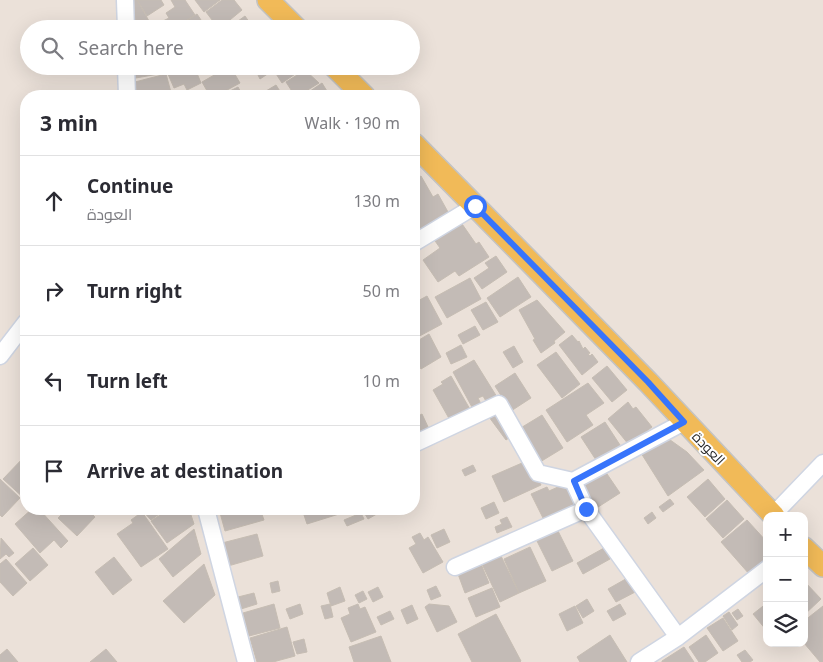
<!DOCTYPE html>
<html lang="en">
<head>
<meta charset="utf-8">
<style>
	body { margin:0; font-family:"Noto Sans",Cairo,sans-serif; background:#f2f2f3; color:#2b2b33 }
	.controls { position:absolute; right:15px; bottom:15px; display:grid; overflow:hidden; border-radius:10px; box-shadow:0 5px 20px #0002 }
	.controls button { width:45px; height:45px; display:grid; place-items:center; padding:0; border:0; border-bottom:1px solid #e1e1e2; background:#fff; color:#2b2b33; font:25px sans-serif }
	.stop { position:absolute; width:15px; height:15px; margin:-11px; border:4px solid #3774fb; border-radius:50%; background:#fff }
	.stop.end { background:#3774fb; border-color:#fff; box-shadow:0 1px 5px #0008 }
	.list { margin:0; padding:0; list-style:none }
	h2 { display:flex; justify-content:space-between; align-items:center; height:65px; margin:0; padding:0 20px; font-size:21px }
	h2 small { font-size:16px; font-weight:400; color:#7c7c81 }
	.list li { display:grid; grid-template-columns:32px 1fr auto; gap:15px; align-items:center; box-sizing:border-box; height:90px; padding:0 20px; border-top:1px solid #e1e1e2 }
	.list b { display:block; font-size:19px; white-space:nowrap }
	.list p { margin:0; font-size:16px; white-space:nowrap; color:#7c7c81 }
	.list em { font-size:16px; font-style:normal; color:#7c7c81 }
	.icon { flex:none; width:28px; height:28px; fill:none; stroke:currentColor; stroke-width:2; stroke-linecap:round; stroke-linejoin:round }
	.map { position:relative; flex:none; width:823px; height:662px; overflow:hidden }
	.search { position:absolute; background:#fff; box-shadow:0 5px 20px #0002; left:20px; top:20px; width:400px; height:55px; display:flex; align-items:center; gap:12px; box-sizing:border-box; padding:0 18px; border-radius:28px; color:#7c7c81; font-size:19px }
	.panel { position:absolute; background:#fff; box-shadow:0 5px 20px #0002; left:20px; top:90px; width:400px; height:425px; border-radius:20px }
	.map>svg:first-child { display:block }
	.building { fill:#c3bbb6; stroke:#c6bdb3 }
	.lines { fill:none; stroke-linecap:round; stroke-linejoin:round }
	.minor-casing { stroke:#cfd5e2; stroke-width:19 }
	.major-casing { stroke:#c3c3c3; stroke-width:24 }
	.minor { stroke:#fff; stroke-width:16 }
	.major { stroke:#f1ba58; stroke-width:21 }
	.route { stroke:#3774fb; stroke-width:6 }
	.labels { text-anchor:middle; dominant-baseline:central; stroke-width:4; stroke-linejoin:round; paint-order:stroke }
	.street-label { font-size:14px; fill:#282828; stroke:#fff }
</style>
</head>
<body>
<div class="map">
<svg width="823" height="662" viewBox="0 0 823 662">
	<rect width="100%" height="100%" fill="#ebe1d9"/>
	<path class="building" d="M134 0H137L153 28 163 23 166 29H139L125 5Z
		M137 0H161L164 5 147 16Z
		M171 0H185L195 15 173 29H168L163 21 169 18 166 13 175 7Z
		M195 0H220L204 12Z
		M222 0H234L242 10 219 29 206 12Z
		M197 14 207 29H178L177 27Z
		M245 16 254 29H227Z
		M128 66H169L170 72 130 79Z
		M174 66H194L201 83 187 90 184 84 174 88 168 74 176 71Z
		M230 66 240 83 216 96H210L202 82Z
		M264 66 269 73 260 79 256 71Z
		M271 66H301L304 68 282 83Z
		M305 70 319 83 298 96H295L286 82Z
		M166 74 172 96H135L131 83Z
		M322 83 330 96H303Z
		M276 85 283 96H269L266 91Z
		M238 87 243 96H220Z
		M421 176 433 197 438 194 448 212 414 233V180Z
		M460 221 476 244 479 242 489 257 459 276 455 271 438 282 423 260 440 248 433 238Z
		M496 256 507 272 482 289 474 278 489 268 485 263Z
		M518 277 531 297 500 317 487 298Z
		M470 278 481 299 447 318 435 297Z
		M427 296 442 324 414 339V303Z
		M537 300 565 332 554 341 555 343 541 353 533 340 535 339 519 310Z
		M486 302 498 322 483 330 471 310Z
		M475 326 480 335 463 344 458 335Z
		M429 334 441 357 421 369 414 357V343Z
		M572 335 578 342 579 341 583 349 585 347 590 353 588 354 590 356 592 354 598 362 582 375 559 345Z
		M461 345 467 357 451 364 446 353Z
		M514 346 523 362 513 368 503 352Z
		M556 352 580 384 562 398 537 365Z
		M474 360 497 397 487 403 483 396 478 398 481 404 473 409 453 372Z
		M607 366 627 390 612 402 592 378Z
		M515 373 531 398 511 411 495 386Z
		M451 376 471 411 451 422 433 390 443 384 441 382Z
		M588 383 604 403 586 415 593 425 567 442 546 410Z
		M628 402 633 409 636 407 652 427 629 445 608 419Z
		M497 412 513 435 506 440 489 417Z
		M422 414 429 429 414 436V418Z
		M542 415 563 448 540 462 519 429Z
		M605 422 620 445 596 460 581 437Z
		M666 437 687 452 704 470 668 496 641 453Z
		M26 455V500L3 479Z
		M529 460 541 485 504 502 492 476Z
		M473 465 476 471 465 476 462 470Z
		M605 471 620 493 595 509 581 486Z
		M0 479 20 498 2 517 0 515Z
		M708 479 725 499 705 517 687 497Z
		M567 483 575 500 573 507 544 520 531 494 547 487 549 491Z
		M670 499 674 504 663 512 659 507Z
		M727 500 744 519 723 538 706 519Z
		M494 502 499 513 486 519 481 508Z
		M32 509H39L68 541 61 548 54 540 40 553 15 524Z
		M67 509H87L95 517 77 536 58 518Z
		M141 509H166L151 520Z
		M169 509H189L194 524 167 543 151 521Z
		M219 509H260L264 520 225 531Z
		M302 509H337L339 514 307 524Z
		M362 509H380L382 511 368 519Z
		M142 512 168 549 141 567 117 534 133 523 131 520Z
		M652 512 656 518 648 524 644 518Z
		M361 513 364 519 347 526 344 520Z
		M507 517 512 527 497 533 495 527 502 524 500 520Z
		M747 520 767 542V560L750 575 721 542Z
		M194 529 201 554 173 577 159 559Z
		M444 529 450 542 437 548 431 535Z
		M557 529 573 561 552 571 536 539Z
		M420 533 424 540 428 537 443 562 423 573 409 548 416 544 412 537Z
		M257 534 263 556 228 566 222 543Z
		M1 538 14 553 9 557 6 554 0 559Z
		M530 547 546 581 519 593 504 559Z
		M33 548 48 565 30 581 15 564Z
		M604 548 610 559 583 574 577 563Z
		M501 556 519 593 500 602 482 564Z
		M114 557 132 580 113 595 95 572Z
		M6 559 27 583 13 596 0 582V564Z
		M204 564 215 595 184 623 163 601Z
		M481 564 489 583 465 593 458 574Z
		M631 576 639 590 616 602 608 589Z
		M278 581 280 591 272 593 270 583Z
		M804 581 821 599 804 615Z
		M436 586 441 596 431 600 427 590Z
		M340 587 345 601 331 606 327 593Z
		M378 587 383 597 373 602 368 592Z
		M492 588 500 607 476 617 468 598Z
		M363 591 367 599 359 603 355 595Z
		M254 593 257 604 241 609 238 597Z
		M587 599 594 611 583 618 576 606Z
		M767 603V631L753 614Z
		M274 604 280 628 249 636 243 613Z
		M300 604 303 614 290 619 286 609Z
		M330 604 333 617 325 619 321 606Z
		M358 604 360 609 365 607 376 632 351 642 341 618 350 614 348 608Z
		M429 604 449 606 457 622 437 632 425 607Z
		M620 604 626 614 613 621 607 611Z
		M412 605 418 619 407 624 401 610Z
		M575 606 583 623 567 631 559 614Z
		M823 606V662H820L804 643V621Z
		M738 609 743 616 737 620 732 613Z
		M390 611 394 619 381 625 377 617Z
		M729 612 738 625 732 630 723 616Z
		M496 614 521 661 520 662H472L458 634Z
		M723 618 738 641 723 651 707 628Z
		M287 627 295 656 273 662H257L250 638Z
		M610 635 627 662H580L577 657Z
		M706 635 718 653 705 662H699L689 647Z
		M381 636 391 662H354L349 647Z
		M304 639 307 652 297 654 293 642Z
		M684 647 694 662H662V661Z
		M7 649 18 662H0V655Z
		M106 649 117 662H90Z
		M745 650 753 660 750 662H742L737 655Z"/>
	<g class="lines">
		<defs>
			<path id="minor" d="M125 0 126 29
				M126 66 127 96
				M414 243 475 206
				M0 356 26 322
				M416 443 499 404 538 473 573 481 684 422
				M573 481 586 509 678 637
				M206 509 246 662
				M773 515 823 463
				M455 567 586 509
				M639 662 678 637 767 569"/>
			<path id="major" d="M268 0 297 29
				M334 66 364 96
				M414 144 648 382 774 516
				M804 548 823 566"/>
		</defs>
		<use href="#minor" class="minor-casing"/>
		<use href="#major" class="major-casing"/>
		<use href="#minor" class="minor"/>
		<use href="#major" class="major"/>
	</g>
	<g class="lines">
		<path class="route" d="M475 206 648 382 684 422 574 481 586 509"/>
	</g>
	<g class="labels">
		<g class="street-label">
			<text transform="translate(709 448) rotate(46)">العودة</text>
		</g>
	</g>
</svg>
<div class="controls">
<button>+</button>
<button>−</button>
<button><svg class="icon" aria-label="layers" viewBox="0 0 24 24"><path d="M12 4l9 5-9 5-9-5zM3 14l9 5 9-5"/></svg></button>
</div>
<div class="stop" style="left:475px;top:206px"></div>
<div class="stop end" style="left:586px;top:509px"></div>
<div class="search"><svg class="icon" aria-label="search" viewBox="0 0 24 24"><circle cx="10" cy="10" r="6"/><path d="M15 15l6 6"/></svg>Search here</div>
<section class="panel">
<h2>3 min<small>Walk · 190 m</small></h2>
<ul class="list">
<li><svg class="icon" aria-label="ahead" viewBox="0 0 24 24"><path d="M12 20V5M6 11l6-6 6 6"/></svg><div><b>Continue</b><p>العودة</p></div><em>130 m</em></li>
<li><svg class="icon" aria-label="right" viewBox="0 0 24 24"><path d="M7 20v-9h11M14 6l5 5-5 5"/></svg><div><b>Turn right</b></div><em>50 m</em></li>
<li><svg class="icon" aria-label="left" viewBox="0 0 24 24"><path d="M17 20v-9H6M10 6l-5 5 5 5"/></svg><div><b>Turn left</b></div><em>10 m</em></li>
<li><svg class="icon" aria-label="arrive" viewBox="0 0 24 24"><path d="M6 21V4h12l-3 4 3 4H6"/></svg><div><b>Arrive at destination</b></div></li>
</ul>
</section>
</div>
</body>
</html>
